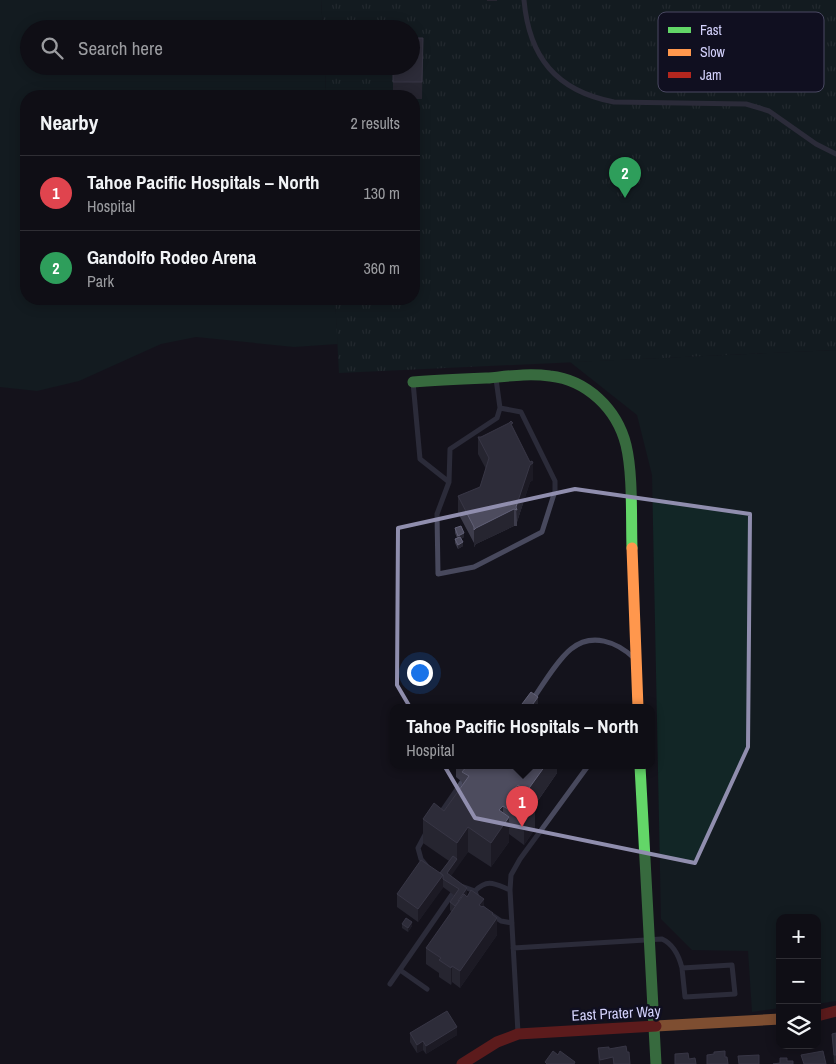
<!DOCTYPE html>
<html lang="en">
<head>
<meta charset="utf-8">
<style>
	body { margin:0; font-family:"Archivo Narrow",sans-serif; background:#1d1c22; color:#f1f3f6 }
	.controls { position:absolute; right:15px; bottom:15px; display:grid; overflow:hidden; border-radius:10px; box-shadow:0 2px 12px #0003 }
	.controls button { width:45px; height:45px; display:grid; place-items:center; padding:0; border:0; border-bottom:1px solid #2f2e34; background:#0f0e15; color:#f1f3f6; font:25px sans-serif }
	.you { position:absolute; left:419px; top:672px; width:18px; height:18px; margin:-12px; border:4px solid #fff; border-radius:50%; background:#1a73e8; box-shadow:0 0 0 8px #1a73e833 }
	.badge { display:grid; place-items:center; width:32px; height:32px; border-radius:50%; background:#908eae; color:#fff; font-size:16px; font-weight:700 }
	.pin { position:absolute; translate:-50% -41px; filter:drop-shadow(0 1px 2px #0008) }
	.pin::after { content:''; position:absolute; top:26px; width:18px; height:15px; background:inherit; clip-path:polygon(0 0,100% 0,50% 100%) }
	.popup { position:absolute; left:390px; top:704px; width:265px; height:65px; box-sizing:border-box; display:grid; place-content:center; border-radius:10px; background:#0f0e15; filter:drop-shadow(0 1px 4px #0005); font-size:16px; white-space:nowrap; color:#9b9ca0 }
	.popup b { font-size:19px; color:#f1f3f6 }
	.popup::after { content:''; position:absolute; left:50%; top:100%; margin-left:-10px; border:10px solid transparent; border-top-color:#0f0e15 }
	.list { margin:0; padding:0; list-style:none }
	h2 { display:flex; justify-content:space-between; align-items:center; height:65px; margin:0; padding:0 20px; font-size:21px }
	h2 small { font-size:16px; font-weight:400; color:#9b9ca0 }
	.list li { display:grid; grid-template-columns:32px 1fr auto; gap:15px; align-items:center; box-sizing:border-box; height:75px; padding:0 20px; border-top:1px solid #2f2e34 }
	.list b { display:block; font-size:19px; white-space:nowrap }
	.list p { margin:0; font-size:16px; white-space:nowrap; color:#9b9ca0 }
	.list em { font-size:16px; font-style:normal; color:#9b9ca0 }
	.icon { flex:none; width:28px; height:28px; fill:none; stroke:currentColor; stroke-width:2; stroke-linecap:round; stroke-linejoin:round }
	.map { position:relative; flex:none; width:836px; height:1064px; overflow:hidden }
	.search { position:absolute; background:#0f0e15; box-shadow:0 2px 12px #0003; left:20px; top:20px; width:400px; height:55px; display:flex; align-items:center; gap:12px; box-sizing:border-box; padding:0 18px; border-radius:28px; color:#9b9ca0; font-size:19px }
	.panel { position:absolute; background:#0f0e15; box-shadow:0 2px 12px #0003; left:20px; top:90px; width:400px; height:215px; border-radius:20px }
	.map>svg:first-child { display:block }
	.grass { fill:#122626 }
	.park { fill:url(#park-tufts) }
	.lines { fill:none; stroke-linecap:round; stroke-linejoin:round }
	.lane { stroke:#48495d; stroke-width:5 }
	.fast { stroke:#63d668; stroke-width:11 }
	.slow { stroke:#ff974d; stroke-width:11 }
	.jam { stroke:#b3261e; stroke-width:11 }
	.wall { fill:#3d3c4b }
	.shaded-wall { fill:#262530 }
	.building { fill:#4d4c5e; stroke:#626177 }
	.marked { fill:none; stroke:#908eae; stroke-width:4; stroke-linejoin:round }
	.labels { text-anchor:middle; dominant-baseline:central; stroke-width:5; stroke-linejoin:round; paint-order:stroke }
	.street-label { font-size:15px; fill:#d3d1fc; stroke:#100f20 }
	.key { fill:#100f20; stroke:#4a4962; stroke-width:1 }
	.key-label { font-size:14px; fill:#d3d1fc }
</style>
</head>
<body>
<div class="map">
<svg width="836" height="1064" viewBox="0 0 836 1064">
	<defs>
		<pattern id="park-tufts" width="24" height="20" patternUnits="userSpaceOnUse" patternTransform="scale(1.25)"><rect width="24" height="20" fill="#122626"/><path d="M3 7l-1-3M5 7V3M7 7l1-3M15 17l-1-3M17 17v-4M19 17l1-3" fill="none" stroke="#344446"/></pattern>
	</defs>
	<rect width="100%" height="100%" fill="#14131c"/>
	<path class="grass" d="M0 0H321L323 29H29V66H325L326 96H26V299H335L338 344 294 347 196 337 161 344 79 381 37 391 0 387Z
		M836 350V1001L817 1004V918H780V1008L752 1012 748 951 692 950 661 919 652 475 637 415 570 362Z"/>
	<path class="park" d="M321 0H836V350L339 373 335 299H414V96H326L325 66H411V29H323Z"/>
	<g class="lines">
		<path class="lane" d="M524 0C529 57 556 91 614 102L746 104 769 111 816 144 836 154
			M413 382 420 459 449 482 437 514 438 574 474 567 542 532 555 491V481L521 412 500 408 496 379
			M449 482 450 449 497 418 500 408
			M527 708C539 691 556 661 571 649 592 632 617 642 634 658
			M440 814 462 782
			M426 865 421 859 418 848 426 833
			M461 886 475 891 478 900
			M475 891C488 878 495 884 510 890
			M492 915 501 921 512 923
			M513 948 662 939C673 944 679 956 682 968L732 965 735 994 685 997 682 968
			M400 970 427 989
			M390 984 453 893
			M518 1033 510 890 511 875 520 859 588 766"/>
		<path class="fast" d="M413 382C438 380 464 379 489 378 509 376 529 373 550 376 587 380 617 409 626 445 633 474 631 517 632 548
			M640 766 656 1064"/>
		<path class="slow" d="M632 548 638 708
			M656 1026 780 1019"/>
		<path class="jam" d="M817 1016 836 1011
			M462 1064 497 1042 518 1034 656 1026"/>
	</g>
	<path class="wall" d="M487 0H497V1H487Z
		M423 38 422 99H414V96H393V82Z
		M513 428 533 480 530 482 517 522V526H514L476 544 474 547V543L458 513V496L480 487 486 469 478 454V437H481Z
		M455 528 464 537 461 539 463 546 458 549 455 543V539L457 538 455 533Z
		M456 766H557V773L535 805V829L524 845 509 834V842L491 867 468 852 450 876 467 896 484 906 493 915 497 935 460 988 452 982 451 985 439 977V973L426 964V948L452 912 450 910V902L454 895 443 887 418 922 397 907V894L440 873 449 861 423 843V819L444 811 462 785V782L456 777Z
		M402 924 412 926 408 932 402 928Z
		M410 1033 457 1035 426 1054 423 1050 417 1053 410 1042Z
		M836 1033V1063H834L832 1034Z
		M598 1048 609 1049 630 1064H599L598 1057Z"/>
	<path class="shaded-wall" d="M533 463V480L530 482 517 522 516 507 530 465Z
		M514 509V526L476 544 474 547V530L476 528Z
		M464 533V537L458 540V536Z
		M463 542V546L458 549V545Z
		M538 697V708H530Z
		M545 766H557V773L527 816V791Z
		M518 785V809L514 814V790Z
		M535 805V829L524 845V820Z
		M503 806V826L509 817V842L491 867V843L499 810Z
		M468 827V852L447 882V873L457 859V843Z
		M443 875V888L418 922V909Z
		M467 888V896L458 909V901Z
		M484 899V916L479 905Z
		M493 913V924L497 918V935L460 988V971Z
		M412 922V926L408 932V928Z
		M452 966V982L451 985V968Z
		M457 1027V1035L426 1054V1046Z
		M423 1041V1050L417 1053V1045Z
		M613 1057V1064H600V1060Z"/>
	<path class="building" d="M411 38H423L422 82H393V66H411Z
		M511 421 513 423 511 424 530 462 532 461 533 463 530 465 516 507 517 510 514 509 476 528 474 530V527L458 496 480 487 489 458 478 437H481L509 423Z
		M461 526 464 533 458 536 455 528Z
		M460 537 463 542 458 545 455 539Z
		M531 692 538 697 530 708H519Z
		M467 766H545L527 791 518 785 514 790 535 805 524 820 503 806 499 810 509 817 491 843 468 827 457 843 423 819 434 803 444 811 469 776 462 772Z
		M453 856 457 859 447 873 467 888 458 901H459L455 906 450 902 459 889 443 879V875L440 873Z
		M421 860 443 875 418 909 397 894Z
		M471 890 484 899 479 905 482 907 483 906 493 913 492 914 497 918 460 971 452 966 451 968 439 960 441 958 426 948 464 894 467 897Z
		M406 918 412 922 408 928 402 924Z
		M447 1011 457 1027 426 1046 423 1041 417 1045 410 1033Z
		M836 1033V1055H834L832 1034Z
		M626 1046 627 1052H629L630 1064H614L613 1057 600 1060 598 1048 609 1047V1049Z
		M553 1051 558 1055 560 1051 575 1062 574 1064H547L545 1062Z
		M725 1051V1057H727L728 1064H707V1055L714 1054V1052Z
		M823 1051 826 1064H804L801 1055Z
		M688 1053 689 1059 695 1058 696 1064H675V1054Z
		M759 1055V1064H739L738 1056Z
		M780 1058H787V1061H793V1064H773L780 1063Z"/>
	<path d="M0 0H836V1064H0ZM575 489 750 514 748 747 695 863 475 818 397 685 398 528Z" fill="#14131c" fill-opacity=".55" fill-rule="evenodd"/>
	<path class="marked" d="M575 489 750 514 748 747 695 863 475 818 397 685 398 528Z"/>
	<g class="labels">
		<g class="street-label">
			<text transform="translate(616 1013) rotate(-3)">East Prater Way</text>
		</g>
	</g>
	<rect x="658" y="12" width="166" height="80" rx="8" class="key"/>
	<rect x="668" y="27" width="23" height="6" fill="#63d668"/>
	<rect x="668" y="49" width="23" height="7" fill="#ff974d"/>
	<rect x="668" y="72" width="23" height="6" fill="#b3261e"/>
	<g class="key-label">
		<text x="700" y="35">Fast</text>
		<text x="700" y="57">Slow</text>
		<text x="700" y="80">Jam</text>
	</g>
</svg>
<div class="controls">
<button>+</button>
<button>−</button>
<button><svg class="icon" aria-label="layers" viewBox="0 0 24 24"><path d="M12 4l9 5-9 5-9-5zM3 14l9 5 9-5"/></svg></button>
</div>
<div class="you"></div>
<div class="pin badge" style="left:522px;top:827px;background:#e0444e">1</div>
<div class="popup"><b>Tahoe Pacific Hospitals – North</b>Hospital</div>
<div class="pin badge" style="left:625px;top:198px;background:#2e9e5b">2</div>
<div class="search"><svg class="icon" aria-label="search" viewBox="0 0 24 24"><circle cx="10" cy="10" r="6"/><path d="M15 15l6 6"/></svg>Search here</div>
<section class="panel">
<h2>Nearby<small>2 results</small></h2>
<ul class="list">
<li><span class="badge" style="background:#e0444e">1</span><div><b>Tahoe Pacific Hospitals – North</b><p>Hospital</p></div><em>130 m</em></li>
<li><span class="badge" style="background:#2e9e5b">2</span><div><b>Gandolfo Rodeo Arena</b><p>Park</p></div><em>360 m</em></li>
</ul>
</section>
</div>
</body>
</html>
